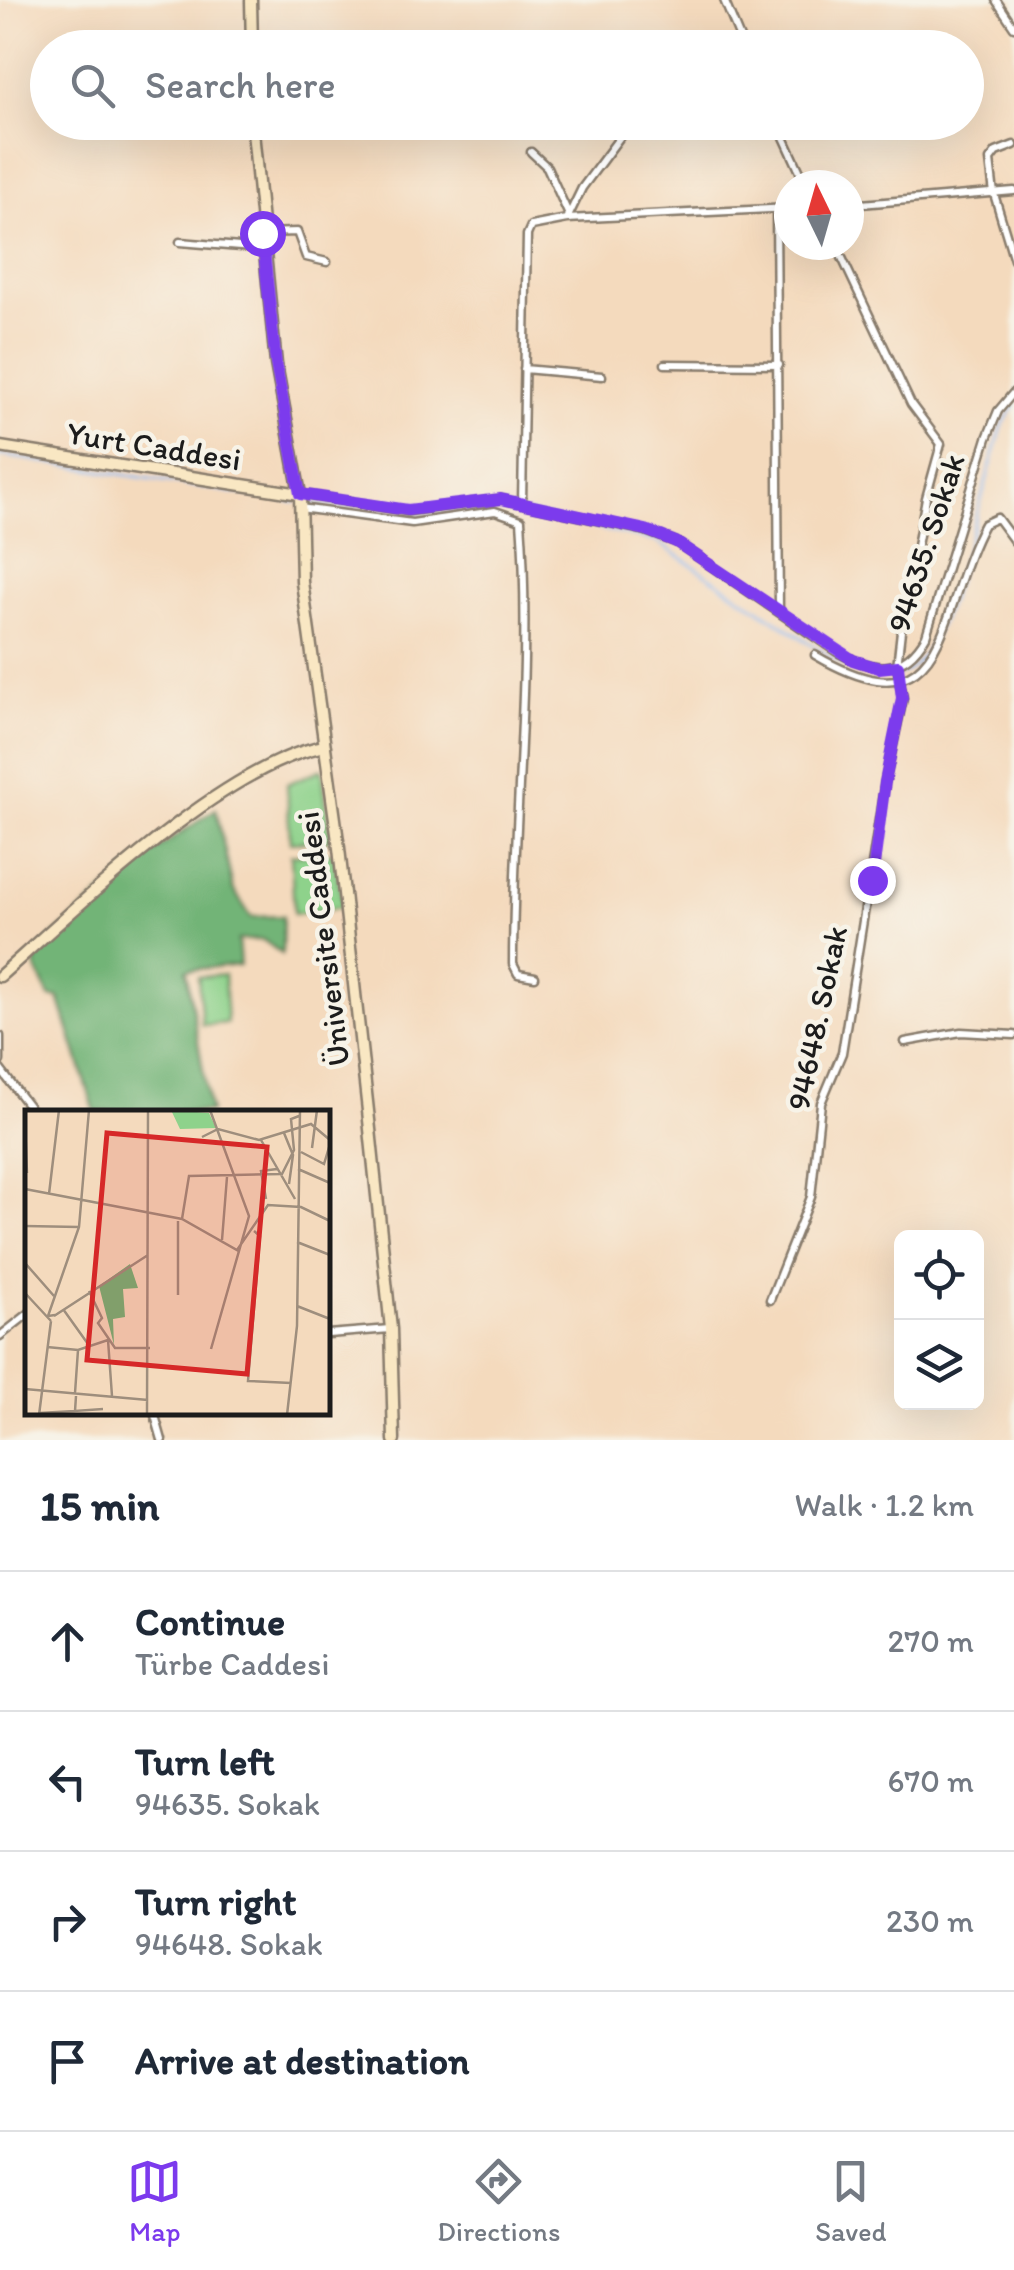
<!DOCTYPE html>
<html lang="en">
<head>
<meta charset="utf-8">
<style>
	body { margin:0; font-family:Itim,sans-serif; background:#f2f2f3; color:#1f2937 }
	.controls { position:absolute; right:30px; bottom:30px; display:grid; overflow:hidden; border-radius:15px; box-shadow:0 10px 40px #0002 }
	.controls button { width:90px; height:90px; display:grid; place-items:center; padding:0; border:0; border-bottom:2px solid #e0e1e3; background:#fff; color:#1f2937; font:50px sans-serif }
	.compass { position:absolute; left:774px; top:170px; width:90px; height:90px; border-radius:50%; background:#fff; box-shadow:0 10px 40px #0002; rotate:355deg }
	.stop { position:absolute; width:30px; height:30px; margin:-22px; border:8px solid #7c3aed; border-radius:50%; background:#fff }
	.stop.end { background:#7c3aed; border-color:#fff; box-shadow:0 2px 10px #0008 }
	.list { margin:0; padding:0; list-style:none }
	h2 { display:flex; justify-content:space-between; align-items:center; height:130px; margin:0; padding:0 40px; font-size:42px }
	h2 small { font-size:32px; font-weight:400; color:#747a83 }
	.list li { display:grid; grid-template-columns:65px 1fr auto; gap:30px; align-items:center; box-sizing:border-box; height:140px; padding:0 40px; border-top:2px solid #e0e1e3 }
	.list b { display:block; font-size:38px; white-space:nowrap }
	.list p { margin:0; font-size:32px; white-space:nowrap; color:#747a83 }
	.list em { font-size:32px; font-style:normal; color:#747a83 }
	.icon { flex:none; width:55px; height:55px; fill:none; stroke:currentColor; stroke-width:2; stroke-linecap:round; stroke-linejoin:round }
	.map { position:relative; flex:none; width:1014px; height:1440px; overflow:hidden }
	.search { position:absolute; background:#fff; box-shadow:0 10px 40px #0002; left:30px; right:30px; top:30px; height:110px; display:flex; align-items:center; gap:25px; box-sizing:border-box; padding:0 35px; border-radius:55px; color:#747a83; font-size:38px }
	.sheet { height:690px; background:#fff }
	nav { display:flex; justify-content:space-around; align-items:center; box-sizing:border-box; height:140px; border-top:2px solid #e0e1e3; background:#fff; font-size:28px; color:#747a83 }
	nav a { display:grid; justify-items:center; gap:5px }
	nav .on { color:#7c3aed }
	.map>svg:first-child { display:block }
	.green { fill:#8ed28b; stroke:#557754; stroke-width:2.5 }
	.forest { fill:#72b477; stroke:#47684a; stroke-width:2.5 }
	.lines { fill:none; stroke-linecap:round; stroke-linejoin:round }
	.stream { stroke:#88bbf6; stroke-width:2.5 }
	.street-casing { stroke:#887b6c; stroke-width:11 }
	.secondary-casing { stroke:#887b6c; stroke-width:15 }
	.street { stroke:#fff; stroke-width:6 }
	.secondary { stroke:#f9e7c3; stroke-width:10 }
	.route { stroke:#7c3aed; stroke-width:12 }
	.labels { text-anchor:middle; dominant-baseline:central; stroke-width:9; stroke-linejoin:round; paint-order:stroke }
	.street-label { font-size:32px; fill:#1c1c1c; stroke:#f7f3e8 }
	.inset-road { fill:none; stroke:#9e8e7d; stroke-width:2.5 }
	.view { fill:#d62828; fill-opacity:0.15; stroke:#d62828; stroke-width:5 }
	.inset-edge { fill:none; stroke:#1c1c1c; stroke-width:5 }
</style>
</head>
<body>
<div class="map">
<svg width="1014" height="1440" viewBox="0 0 1014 1440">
	<rect width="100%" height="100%" fill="#f7f3e8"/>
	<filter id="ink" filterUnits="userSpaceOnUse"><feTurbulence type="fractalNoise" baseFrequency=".01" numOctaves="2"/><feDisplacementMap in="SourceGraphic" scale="20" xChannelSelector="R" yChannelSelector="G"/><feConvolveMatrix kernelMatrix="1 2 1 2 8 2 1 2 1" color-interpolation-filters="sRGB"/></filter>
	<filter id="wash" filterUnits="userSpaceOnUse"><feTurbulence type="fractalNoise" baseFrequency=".0048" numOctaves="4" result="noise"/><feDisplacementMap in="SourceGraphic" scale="40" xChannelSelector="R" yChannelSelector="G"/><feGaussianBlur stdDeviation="2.25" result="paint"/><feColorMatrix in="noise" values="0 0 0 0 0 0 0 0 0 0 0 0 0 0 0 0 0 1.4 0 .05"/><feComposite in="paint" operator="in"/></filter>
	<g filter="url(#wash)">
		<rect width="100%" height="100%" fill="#f4dabd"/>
		<path class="green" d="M322 769 331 840 290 842 287 784Z
			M334 853 343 907 294 914 291 855Z
			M224 975 227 1023 202 1025 198 977Z"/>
		<path class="forest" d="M216 809 233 889 251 917 283 916 282 954 263 940H238L240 965 186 970 210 1112H95L59 998 50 997 35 966 40 948 134 865Z"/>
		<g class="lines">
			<path class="stream" d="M0 455 296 502
				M304 503 411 517 495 506 656 541 843 665
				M879 676C889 676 900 675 909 670 948 646 986 473 1003 424L1014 406"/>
		</g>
	</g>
	<g filter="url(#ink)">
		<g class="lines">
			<defs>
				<path id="street" d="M724 0 744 48
					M996 0 1014 27
					M777 122 806 185
					M1014 145 996 152 990 160 994 194 1014 260
					M531 152 547 167 568 213
					M849 205 1014 191
					M776 209 779 612
					M567 219 582 188 631 122
					M263 233 297 232 306 257 327 262
					M180 242 264 249
					M665 364 779 365
					M524 369 602 376
					M300 494 408 511 501 499 646 531 676 542 837 652C874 672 904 675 926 636L987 438 998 411 1014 392
					M522 502 527 235 531 226 567 219 789 208
					M300 508 412 523 495 511 521 520C532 668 513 816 513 964L518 974 535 977
					M815 655C951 735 937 610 984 524L997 518 1014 541
					M0 1036V1061
					M905 1042 961 1032 1014 1035
					M0 1069 33 1112
					M770 1300 811 1197 821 1103 842 1053 885 782 903 698 897 666 901 631 926 498 941 444 911 404 836 245
					M328 1334 390 1329
					M0 1336 28 1314
					M154 1412 162 1440"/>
				<path id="secondary" d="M251 0 252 48
					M252 122 276 364 300 494 302 582 339 848 370 1129 391 1329 394 1440
					M0 447 300 494
					M0 976C78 907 224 764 325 746"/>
			</defs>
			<use href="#street" class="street-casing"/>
			<use href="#secondary" class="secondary-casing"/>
			<use href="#street" class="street"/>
			<use href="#secondary" class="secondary"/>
		</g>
	</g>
	<g class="lines" filter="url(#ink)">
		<path class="route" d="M262 233 276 364 300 494 408 510 501 499 646 530 676 542 853 660 879 668 898 666 902 698 885 782 872 880"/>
	</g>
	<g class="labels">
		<g class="street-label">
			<text transform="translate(154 446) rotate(9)">Yurt Caddesi</text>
			<text transform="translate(926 543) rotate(-72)">94635. Sokak</text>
			<text transform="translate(323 939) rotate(-97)">Üniversite Caddesi</text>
			<text transform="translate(817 1018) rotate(-78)">94648. Sokak</text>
		</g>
	</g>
	<g transform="translate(25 1110)">
		<rect width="305" height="305" fill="#f4dabd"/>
		<path d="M146 0 184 3 191 18 155 19Z" fill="#8ed28b"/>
		<path d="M105 154 113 178 98 179 100 207 88 209 89 235 74 176Z" fill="#72b477"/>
		<path class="inset-road" d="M185 0 224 106 186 239M0 11 2 63M259 23 268 45 264 74M177 27 193 19 234 30 286 14 305 30M236 30 270 89M287 38 292 0M276 42 299 54 305 34M273 59 305 73M0 79 157 109 212 140 243 95 276 97 305 111M24 84 34 0M241 89 236 61 252 59M157 109 164 66 257 64 269 40 266 9 274 6M0 116 54 117M229 121 235 126 223 271 266 273M197 130 202 67M272 132 305 145M0 153 29 186M64 181 77 208 73 213 90 238H125M0 183 26 211M153 185V111M272 196 305 209M38 199 63 234M30 205 23 206 54 117 64 0M29 206 123 145M22 237 53 240 83 230 87 286M0 279 123 290M50 283 53 240M51 286 50 301 78 299M14 303 50 301M14 305 26 211M122 305 123 0M262 305 272 216 275 0"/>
		<path class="view" d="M82 23 242 37 222 264 62 250Z"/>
		<rect width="305" height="305" class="inset-edge"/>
	</g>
</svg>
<div class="controls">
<button><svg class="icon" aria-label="locate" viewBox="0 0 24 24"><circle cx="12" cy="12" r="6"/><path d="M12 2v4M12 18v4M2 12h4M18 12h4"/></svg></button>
<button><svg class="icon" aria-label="layers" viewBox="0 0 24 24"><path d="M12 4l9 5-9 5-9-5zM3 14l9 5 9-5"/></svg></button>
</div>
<svg class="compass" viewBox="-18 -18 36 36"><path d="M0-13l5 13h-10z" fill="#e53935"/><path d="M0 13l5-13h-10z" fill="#747a83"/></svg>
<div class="stop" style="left:262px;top:233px"></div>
<div class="stop end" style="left:872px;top:880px"></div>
<div class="search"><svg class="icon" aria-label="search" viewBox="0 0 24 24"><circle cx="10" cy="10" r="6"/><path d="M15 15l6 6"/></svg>Search here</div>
</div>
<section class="sheet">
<h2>15 min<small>Walk · 1.2 km</small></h2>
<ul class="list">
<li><svg class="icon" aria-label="ahead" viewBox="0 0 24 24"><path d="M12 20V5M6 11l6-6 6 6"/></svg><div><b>Continue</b><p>Türbe Caddesi</p></div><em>270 m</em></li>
<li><svg class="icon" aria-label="left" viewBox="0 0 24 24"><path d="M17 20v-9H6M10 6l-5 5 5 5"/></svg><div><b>Turn left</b><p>94635. Sokak</p></div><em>670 m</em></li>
<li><svg class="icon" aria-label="right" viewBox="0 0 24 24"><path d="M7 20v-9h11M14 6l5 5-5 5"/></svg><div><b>Turn right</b><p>94648. Sokak</p></div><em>230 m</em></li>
<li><svg class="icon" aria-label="arrive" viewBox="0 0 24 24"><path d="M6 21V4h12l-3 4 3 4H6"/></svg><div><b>Arrive at destination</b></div></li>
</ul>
</section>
<nav>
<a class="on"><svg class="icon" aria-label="map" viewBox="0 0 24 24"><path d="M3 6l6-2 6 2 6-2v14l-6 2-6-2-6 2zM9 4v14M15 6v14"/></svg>Map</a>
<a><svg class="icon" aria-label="directions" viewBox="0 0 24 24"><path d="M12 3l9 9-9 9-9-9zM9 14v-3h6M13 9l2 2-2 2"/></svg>Directions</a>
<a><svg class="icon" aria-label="saved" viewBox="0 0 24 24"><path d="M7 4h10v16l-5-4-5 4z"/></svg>Saved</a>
</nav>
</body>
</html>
